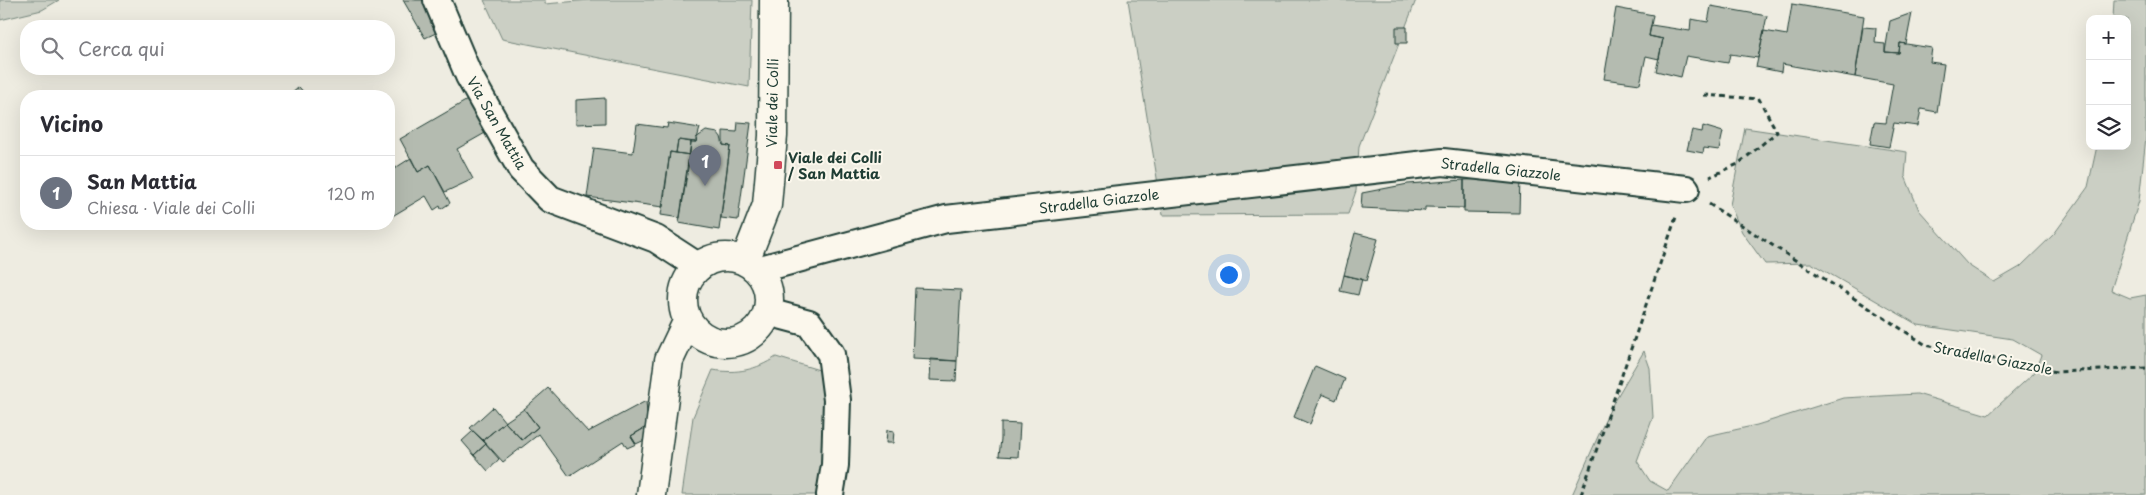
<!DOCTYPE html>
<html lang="it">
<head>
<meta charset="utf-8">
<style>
	body { margin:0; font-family:"Playpen Sans",sans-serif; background:#f7f7f7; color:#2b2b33 }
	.controls { position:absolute; right:15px; top:15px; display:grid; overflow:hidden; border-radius:10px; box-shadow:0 5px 20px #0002 }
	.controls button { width:45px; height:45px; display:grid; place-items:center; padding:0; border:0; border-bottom:1px solid #e1e1e2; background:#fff; color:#2b2b33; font:25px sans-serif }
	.you { position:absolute; left:1228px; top:274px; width:18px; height:18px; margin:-12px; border:4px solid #fff; border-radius:50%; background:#1a73e8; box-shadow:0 0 0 8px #1a73e833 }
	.badge { display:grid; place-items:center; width:32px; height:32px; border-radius:50%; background:#db2777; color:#fff; font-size:16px; font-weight:700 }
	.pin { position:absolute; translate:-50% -41px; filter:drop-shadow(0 1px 2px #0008) }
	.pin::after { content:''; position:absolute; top:26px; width:18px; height:15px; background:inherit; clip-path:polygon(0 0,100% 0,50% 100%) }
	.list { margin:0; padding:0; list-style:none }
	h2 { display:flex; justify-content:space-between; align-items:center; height:65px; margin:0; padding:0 20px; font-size:21px }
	h2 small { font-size:16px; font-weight:400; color:#7c7c81 }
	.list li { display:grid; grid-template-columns:32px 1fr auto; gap:15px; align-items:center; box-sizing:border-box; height:75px; padding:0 20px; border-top:1px solid #e1e1e2 }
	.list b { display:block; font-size:19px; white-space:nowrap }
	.list p { margin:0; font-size:16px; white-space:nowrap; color:#7c7c81 }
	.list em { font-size:16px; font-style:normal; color:#7c7c81 }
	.icon { flex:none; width:28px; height:28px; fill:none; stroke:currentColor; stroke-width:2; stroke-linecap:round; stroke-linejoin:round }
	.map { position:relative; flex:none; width:2146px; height:495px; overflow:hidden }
	.search { position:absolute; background:#fff; box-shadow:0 5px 20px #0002; left:20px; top:20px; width:375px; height:55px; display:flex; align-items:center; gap:12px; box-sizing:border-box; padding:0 18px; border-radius:20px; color:#7c7c81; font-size:19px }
	.panel { position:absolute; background:#fff; box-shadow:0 5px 20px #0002; left:20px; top:90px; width:375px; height:140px; border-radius:20px }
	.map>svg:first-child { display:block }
	.green { fill:#cbcfc4; stroke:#75867c }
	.building { fill:#b4bbb0; stroke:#1f3d34 }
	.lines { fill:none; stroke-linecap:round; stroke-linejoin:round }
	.street-casing { stroke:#1f3d34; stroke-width:30 }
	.secondary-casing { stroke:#1f3d34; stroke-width:31 }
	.path { stroke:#1f3d34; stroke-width:3; stroke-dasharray:5 4; stroke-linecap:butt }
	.street { stroke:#fbf7ec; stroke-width:26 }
	.secondary { stroke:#fbf7ec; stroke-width:28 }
	.poi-dot { fill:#d1495b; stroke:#fbf7ec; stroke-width:2 }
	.labels { text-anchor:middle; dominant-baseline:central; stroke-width:4; stroke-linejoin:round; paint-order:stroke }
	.street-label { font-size:14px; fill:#1f3d34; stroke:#fbf7ec }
	.poi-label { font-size:14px; font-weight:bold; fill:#1f3d34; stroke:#fbf7ec; text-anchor:start }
</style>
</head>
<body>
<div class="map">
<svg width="2146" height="495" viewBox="0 0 2146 495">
	<rect width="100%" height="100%" fill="#eeece1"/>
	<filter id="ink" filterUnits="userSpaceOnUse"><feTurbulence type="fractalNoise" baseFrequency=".02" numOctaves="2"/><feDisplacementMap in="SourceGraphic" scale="10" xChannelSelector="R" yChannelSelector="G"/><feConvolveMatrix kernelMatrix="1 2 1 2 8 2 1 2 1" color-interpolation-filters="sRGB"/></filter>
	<g filter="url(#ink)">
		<path class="green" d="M0 0H59L42 10 0 20Z
			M484 0H545V4L590 0H752L749 87 502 39Z
			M1128 0H1416L1359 146 1356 191 1348 214 1163 215Z
			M2114 0H2146V137L2139 201 2111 290 2130 298 2146 295V495H1572L1611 407 1644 351 1650 368 1653 417 1637 461 1650 481 1668 491 1707 436 1757 425 1843 398 1917 394 1988 415 2034 373 2041 355 2013 339 1918 325 1811 263 1765 264 1742 232 1730 205 1745 128 1907 152 1905 176 1919 210 1968 265 1994 282 2020 267 2054 234 2088 187 2097 146H2127V19H2113Z
			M776 357 849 379 836 495H682L693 417 713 370C737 374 756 370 776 357Z"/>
		<path class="building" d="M403 0H431L447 28 425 38Z
			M1792 4 1864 16 1855 77 1782 64 1781 72 1756 67 1764 31 1787 35Z
			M1711 6 1767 16 1758 58 1730 54 1728 63 1686 56 1681 77 1656 71 1663 39 1649 36 1651 25 1690 31 1691 19 1708 22Z
			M1616 8 1653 15 1649 36 1663 39 1659 59 1646 56 1640 84 1604 79Z
			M1912 13 1906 44 1900 43 1899 53 1885 52 1890 21Z
			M1396 27H1407V43H1396Z
			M1863 27 1876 28 1875 43 1885 44V52L1899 53 1900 43 1932 48 1930 62 1944 64 1937 112 1921 109 1918 126 1894 123 1889 147 1870 144 1874 122 1886 123 1893 84 1855 77Z
			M299 87 307 96H289Z
			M476 95 494 128 457 149 473 179 445 192 430 165 418 172 400 139Z
			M605 98V123L576 124V100Z
			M738 122 751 123 738 220 721 218 730 146 723 145V131L737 132Z
			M668 123 700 128 696 142 678 140 676 153 670 152 663 207 587 197 594 148 633 153 637 124 667 128Z
			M1703 126 1723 132 1719 150 1704 148 1703 153 1687 150 1692 130 1702 132Z
			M706 131 718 133 721 137 723 145 730 146 719 230 679 223 691 142H696V138Z
			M678 140 691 142 690 155 676 153Z
			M670 152 690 155 680 218 661 215Z
			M411 158 418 172 430 165 450 203 441 209 440 206 434 210 426 196 389 218V172Z
			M1520 178 1519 213 1464 212V180Z
			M1464 180V208L1425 207V211L1361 208 1362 193 1408 184Z
			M1355 233 1378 239 1366 281 1344 275Z
			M1344 275 1362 279 1358 295 1340 291Z
			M915 288 961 290 957 361 912 359Z
			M931 359 957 361 956 381 930 380Z
			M1315 366 1345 379 1336 400 1322 394 1310 424 1294 417Z
			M548 388 588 432 646 401 648 426 631 436 636 444 627 448 623 441 569 476 539 434 503 462 483 440 505 422 522 440 538 427 524 409Z
			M493 407 505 422 483 440 470 428Z
			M524 409 538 427 522 440 505 422Z
			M1001 423 1020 424 1018 457 999 456 1001 439Z
			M648 426 649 438 636 444 631 436Z
			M887 430 894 431 893 443H886Z
			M473 431 486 444 474 455 462 441Z
			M486 444 499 459 488 471 474 455Z"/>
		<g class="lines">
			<defs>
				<path id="street" d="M437 0 469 76 521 169 550 199 656 239 699 267
					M757 270 946 219 1443 162 1686 189
					M768 312 809 323 831 354 837 400 835 465 830 495"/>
				<path id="secondary" d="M683 300a43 43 0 1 1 86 0a43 43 0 1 1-86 0Z
					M745 261 767 205 773 136 774 0
					M651 495 669 360 688 320"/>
			</defs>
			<use href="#street" class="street-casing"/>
			<use href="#secondary" class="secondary-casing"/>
			<path class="path" d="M1704 95 1759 99 1777 132 1738 164 1710 177
				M1709 204 1926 345 2056 372 2146 368
				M1581 495 1676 217"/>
			<use href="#street" class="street"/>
			<use href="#secondary" class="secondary"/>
		</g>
	</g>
	<rect class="poi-dot" x="773" y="160" width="10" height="10" rx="2.5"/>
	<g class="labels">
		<g class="street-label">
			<text transform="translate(772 103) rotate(-89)">Viale dei Colli</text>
			<text transform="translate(497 123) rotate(60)">Via San Mattia</text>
			<text transform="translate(1501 169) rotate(6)">Stradella Giazzole</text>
			<text transform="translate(1099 201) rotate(-7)">Stradella Giazzole</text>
			<text transform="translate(1993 358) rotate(11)">Stradella Giazzole</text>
		</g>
		<g class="poi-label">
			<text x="788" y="157">Viale dei Colli<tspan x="788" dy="16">/ San Mattia</tspan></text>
		</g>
	</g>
</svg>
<div class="controls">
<button>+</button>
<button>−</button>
<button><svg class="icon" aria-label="layers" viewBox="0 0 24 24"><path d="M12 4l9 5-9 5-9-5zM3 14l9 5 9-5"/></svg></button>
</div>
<div class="you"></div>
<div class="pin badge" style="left:705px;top:186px;background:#6b7280">1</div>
<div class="search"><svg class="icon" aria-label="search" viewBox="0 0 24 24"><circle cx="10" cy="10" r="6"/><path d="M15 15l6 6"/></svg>Cerca qui</div>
<section class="panel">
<h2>Vicino<small></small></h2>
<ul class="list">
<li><span class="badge" style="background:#6b7280">1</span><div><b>San Mattia</b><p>Chiesa · Viale dei Colli</p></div><em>120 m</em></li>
</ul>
</section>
</div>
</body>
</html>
